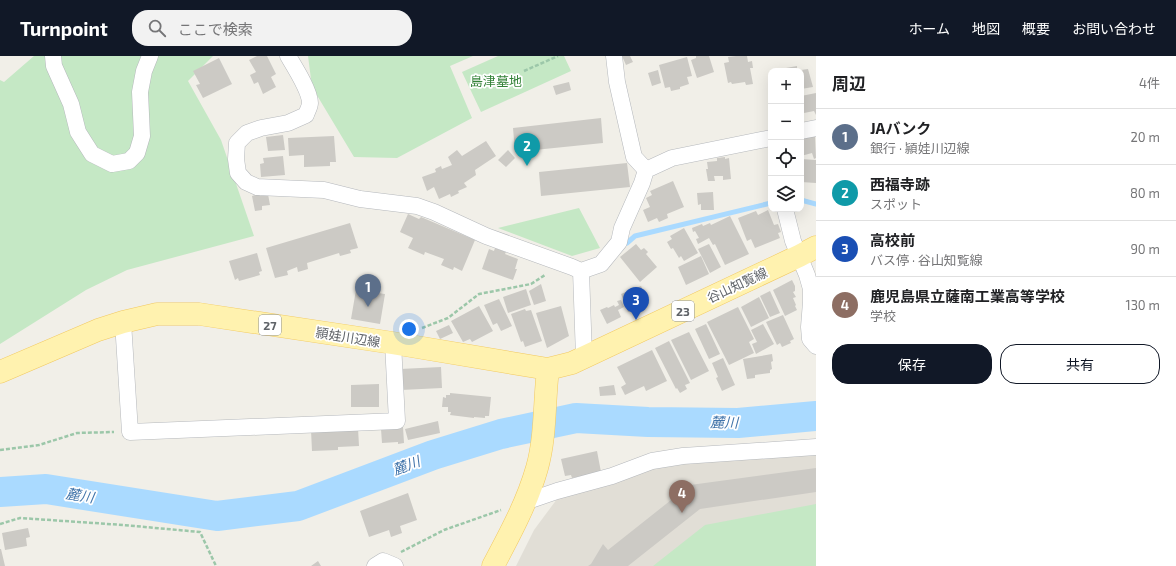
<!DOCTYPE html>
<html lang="ja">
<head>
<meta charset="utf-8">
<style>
	body { margin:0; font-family:"Exo 2","Noto Sans JP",sans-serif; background:#f2f2f2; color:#202124 }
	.controls { position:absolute; right:12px; top:12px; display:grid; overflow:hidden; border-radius:8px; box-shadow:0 4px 16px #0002 }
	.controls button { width:36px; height:36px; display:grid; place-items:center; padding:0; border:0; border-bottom:1px solid #e0e0e0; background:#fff; color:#202124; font:20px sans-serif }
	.you { position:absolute; left:409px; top:273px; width:14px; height:14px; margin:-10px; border:3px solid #fff; border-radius:50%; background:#1a73e8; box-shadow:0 0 0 6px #1a73e833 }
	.badge { display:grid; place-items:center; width:26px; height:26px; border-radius:50%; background:#111827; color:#fff; font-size:13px; font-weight:700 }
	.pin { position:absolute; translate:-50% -33px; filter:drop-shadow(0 1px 2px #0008) }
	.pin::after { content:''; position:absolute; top:21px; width:14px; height:12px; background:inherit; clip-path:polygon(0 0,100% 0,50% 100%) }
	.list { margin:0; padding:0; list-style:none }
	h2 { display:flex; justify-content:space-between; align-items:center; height:52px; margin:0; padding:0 16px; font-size:17px }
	h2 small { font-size:13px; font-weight:400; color:#757577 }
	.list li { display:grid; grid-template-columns:26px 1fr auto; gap:12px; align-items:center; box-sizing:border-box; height:56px; padding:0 16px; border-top:1px solid #e0e0e0 }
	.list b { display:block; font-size:15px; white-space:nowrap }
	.list p { margin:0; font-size:13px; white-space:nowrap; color:#757577 }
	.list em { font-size:13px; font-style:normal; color:#757577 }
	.actions { display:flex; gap:8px; padding:12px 16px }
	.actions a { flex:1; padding:9px 0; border:1px solid #111827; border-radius:16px; text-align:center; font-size:14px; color:#111827 }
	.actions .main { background:#111827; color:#fff }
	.icon { flex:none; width:22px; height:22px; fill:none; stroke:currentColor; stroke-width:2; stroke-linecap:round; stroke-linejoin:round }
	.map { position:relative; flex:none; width:816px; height:510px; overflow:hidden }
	header { display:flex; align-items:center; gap:24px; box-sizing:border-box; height:56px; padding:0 20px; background:#111827; color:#fff }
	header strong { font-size:19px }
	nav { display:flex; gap:22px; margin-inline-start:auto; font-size:14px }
	.search { width:280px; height:36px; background:#f2f2f2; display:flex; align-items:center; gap:10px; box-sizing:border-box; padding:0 14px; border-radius:16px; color:#757577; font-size:15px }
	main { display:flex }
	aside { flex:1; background:#fff }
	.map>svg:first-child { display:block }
	.education { fill:#e1ded6 }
	.green { fill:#c5e8c5 }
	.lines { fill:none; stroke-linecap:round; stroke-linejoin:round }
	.stream { stroke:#aadaff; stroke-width:5 }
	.river { stroke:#aadaff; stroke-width:30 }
	.building { fill:#cccac5 }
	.street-casing { stroke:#b5b8bc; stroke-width:17 }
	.primary-casing { stroke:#f2c960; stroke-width:23 }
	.path { stroke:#9cc7a9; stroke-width:2.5; stroke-dasharray:4 2; stroke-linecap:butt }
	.street { stroke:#fff; stroke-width:16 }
	.primary { stroke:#fff2af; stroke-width:22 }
	.labels { text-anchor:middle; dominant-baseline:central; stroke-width:3.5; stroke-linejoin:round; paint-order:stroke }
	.shield { fill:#fff; stroke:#8f9295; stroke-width:1 }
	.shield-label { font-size:12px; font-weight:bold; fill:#5f6368 }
	.park-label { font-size:13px; fill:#348238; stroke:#fff }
	.street-label { font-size:13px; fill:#5f6368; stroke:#fff }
	.water-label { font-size:14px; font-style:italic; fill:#4174aa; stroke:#fff }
</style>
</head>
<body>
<header>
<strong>Turnpoint</strong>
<div class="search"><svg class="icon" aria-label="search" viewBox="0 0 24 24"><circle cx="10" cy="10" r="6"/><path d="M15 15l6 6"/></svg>ここで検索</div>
<nav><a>ホーム</a><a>地図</a><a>概要</a><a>お問い合わせ</a></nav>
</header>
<main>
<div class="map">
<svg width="816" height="510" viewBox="0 0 816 510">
	<rect width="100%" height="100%" fill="#f1efe8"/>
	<path class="education" d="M816 395V510H516L534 474 560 439 656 409Z"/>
	<path class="green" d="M34 0H213L188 25 221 84 254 180 127 214 86 234 0 288V24L4 26Z
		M308 0H473L450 10 472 62 397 102 354 101 312 31Z
		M498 0H564L571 15 481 56 462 16Z
		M579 152 600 192 572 200 498 172Z
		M816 448V510H653L705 469Z"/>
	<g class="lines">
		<path class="stream" d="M801 144 816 148
			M627 187 635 180 771 147"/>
		<path class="river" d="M0 436 46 433 217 460 298 450 433 399 501 378 576 362 648 366 738 367 816 360"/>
	</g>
	<path class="building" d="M257 0H267L276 18 271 21 276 31 263 38 258 26 254 28 250 19 256 16 249 4Z
		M622 0H630L633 6 626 9Z
		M696 0H709L714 16 697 22 691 4 696 2Z
		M736 0H747L748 6 752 5 753 12H750L753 28 746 29 745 26 732 28 731 26 728 27 724 7 729 6 728 1Z
		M687 1 692 20 687 21 689 28 680 31V33L671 35 670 31 665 32 659 9Z
		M219 2 232 28 203 42 196 29 200 28 193 15Z
		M797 10V15H775V14Z
		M808 13 813 31 801 33V14Z
		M658 14 661 27 652 30 648 17Z
		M569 26 571 34 556 39 553 30Z
		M816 37V59L814 55 804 57 801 40Z
		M601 62 603 87 515 96 513 72Z
		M283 79 285 94 268 95 266 81Z
		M815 79 816 102 814 103 812 97 801 100V82Z
		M334 80 336 106H330V110L304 111V99L289 100 288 82Z
		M486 85 496 100 475 114 476 119 464 127 467 131 458 135 459 137 451 141 450 138 439 143 434 131 427 135 422 121 436 116 435 113 441 110 442 113 452 109 448 101 457 94 462 100Z
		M508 94 515 102 506 111 498 104Z
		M283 100 285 119 261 121 260 108 264 107 263 102Z
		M725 101V103L729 102 731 123 723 124V120H714L715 125H708L706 113H708L707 106 717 105V102Z
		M801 103 816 104V127L801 126Z
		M627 107 630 131 541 140 539 116Z
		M673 125 684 151 667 158 668 162 659 166 657 162 648 166 643 154 650 151 646 142 652 139 650 135Z
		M713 136 714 154H701V148L698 149 697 137Z
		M259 138 260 140 268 138 270 149 262 150V154L255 155 252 140Z
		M768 154 774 169 778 168 781 176 778 177 780 182 755 192 751 183 747 185 738 162 756 155 758 159Z
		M408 158 419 163 421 161 475 184 462 215 454 211 453 214 441 209 444 203 425 196 424 199 408 192 413 182 400 176Z
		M730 160 749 198 725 209 715 188 713 189 709 182 698 188 696 183 699 182 695 175 693 176 692 172 702 168 703 170 710 167 711 169Z
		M350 167 358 192 350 194 351 197 340 200 339 197 307 207 308 213 298 216 297 211 287 215 288 219 275 222 266 192Z
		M684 172 698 197 684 205 681 200 679 202 673 192 671 193 667 186 672 183 670 180Z
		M636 188 641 194 644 192 648 196 646 198 657 211 640 226 620 201Z
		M709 188 721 211 710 217 698 193Z
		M495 192 506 196 505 198 518 203 515 213H517L513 224 482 213 489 193 494 195Z
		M257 197 262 215 259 216 260 219 239 225 238 222 235 224 229 205Z
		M701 200 709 218 686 229 678 211Z
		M792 224 795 230V235L793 236 796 241 793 242 796 249 795 250 797 254 785 260 773 234Z
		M541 228 546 245 534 249 529 235Z
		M641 230 645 239 637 243 640 251 628 256 621 238Z
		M526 233 531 249 508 257 503 241Z
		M356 234 385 238 380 268 351 263Z
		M770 235 780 257 770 261 760 240Z
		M759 241 769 262 751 271 741 251Z
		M499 243 512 270 501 275 497 267 493 269 484 249Z
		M621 244 624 251 618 254 621 261 607 268 600 254 607 251 608 252 614 249 615 251 619 249 617 245Z
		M479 250 493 275 472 286 470 283 463 286 451 265Z
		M561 250 569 280 547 292 536 257Z
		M738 251 754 283 749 286 754 297 729 309 707 266Z
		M525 253 526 255 531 254 542 285 525 291 523 285 521 286 511 258Z
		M783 259 794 283 790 285 791 287 782 291 780 287 777 289 766 266Z
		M706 268 720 298 709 303 695 273Z
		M763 268 774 288 756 298 752 288 757 286 751 274Z
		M449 269 453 277 440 283 436 275Z
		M689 276 709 315 691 324 671 284Z
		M669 285 690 327 685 329 687 333 680 337 677 332 676 333 655 292Z
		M652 294 667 325 646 335 644 330 625 339 621 331 626 328 617 311Z
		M772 298 773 305 771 306 772 313 770 314V317L755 319V322L747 323 743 303Z
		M723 302 735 329 722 335 716 322 718 321 712 307Z
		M441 311 442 332 401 334 400 313Z
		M379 328V351H351V329Z
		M614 329 616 339 600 340 599 331Z
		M450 337 491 341 489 360H485V362L474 361V362L450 359 451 356H448V351H442L443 341 446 342V339H450Z
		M438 365 440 377 408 384 405 373Z
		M403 371 404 387 398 388V386L382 387 381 373Z
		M358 372 359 390 338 391V394L312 395 311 374Z
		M597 395 601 416 572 422 571 419 565 420 561 403Z
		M816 412V436L700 453 628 510H588L591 508 603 488 608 494 690 429Z
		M408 437 417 464 400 470 402 477 391 481 389 474 369 481 360 455Z
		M28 472 30 481 26 482 27 490 5 494 2 477Z
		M0 493H1L5 510H0Z
		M318 505 321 510H311Z"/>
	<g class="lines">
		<defs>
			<path id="street" d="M53 0 54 10 71 48 78 76 92 98 112 108 129 105 137 97 142 80 140 36 144 15 150 0
				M288 0C294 10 310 35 310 47 310 51 307 55 306 59L288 67 261 72 247 77 237 87 236 103 238 117 246 126 257 131 324 134 360 143 417 150 434 156 486 180 572 211 581 215 601 208 619 186 622 172 642 127 646 114 672 102 771 82
				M614 0 617 26 634 101 646 114
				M801 75 816 72
				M785 153 793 185 807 219 811 233V246L809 271 810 283 816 290
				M581 215 584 301
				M123 266 130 376 397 365 393 287
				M525 446 557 435 612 420 652 405 683 400 816 391
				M375 510 383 505 395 510"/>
			<path id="primary" d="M0 316 98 274 123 266 157 258H199L393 287 548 313 572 307 799 200 816 191
				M493 510C510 478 527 447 537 412 546 380 544 346 548 313"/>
		</defs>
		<use href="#street" class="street-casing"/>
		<use href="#primary" class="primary-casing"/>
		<path class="path" d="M524 15 558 0
			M422 272 448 262 479 238 531 228 545 219
			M0 394 39 389 77 377 114 376
			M0 468 20 462 123 469 200 476 216 510
			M401 496 444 474 501 454"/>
		<use href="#street" class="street"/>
		<use href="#primary" class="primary"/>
	</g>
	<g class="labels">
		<g class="shield">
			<rect x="672" y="245" width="22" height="20" rx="3"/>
			<rect x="259" y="259" width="22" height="20" rx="3"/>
		</g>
		<g class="shield-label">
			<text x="683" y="255">23</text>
			<text x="270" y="269">27</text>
		</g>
		<g class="park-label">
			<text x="496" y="25">島津墓地</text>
		</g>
		<g class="street-label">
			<text transform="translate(737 229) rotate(-25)">谷山知覧線</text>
			<text transform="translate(348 281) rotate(9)">頴娃川辺線</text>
		</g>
		<g class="water-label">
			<text transform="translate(724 366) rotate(1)">麓川</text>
			<text transform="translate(406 409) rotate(-21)">麓川</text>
			<text transform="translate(80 439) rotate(9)">麓川</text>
		</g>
	</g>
</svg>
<div class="controls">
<button>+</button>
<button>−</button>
<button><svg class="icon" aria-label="locate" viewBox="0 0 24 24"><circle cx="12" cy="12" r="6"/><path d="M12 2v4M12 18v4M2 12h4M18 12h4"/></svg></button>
<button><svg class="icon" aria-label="layers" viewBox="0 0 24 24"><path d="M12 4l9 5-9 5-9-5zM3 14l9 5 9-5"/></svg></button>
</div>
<div class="you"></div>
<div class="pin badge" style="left:368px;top:251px;background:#5c6f8a">1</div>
<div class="pin badge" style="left:527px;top:110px;background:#0f9aa8">2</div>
<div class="pin badge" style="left:636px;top:264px;background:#1a4fb4">3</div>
<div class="pin badge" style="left:682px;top:457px;background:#8d6e63">4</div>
</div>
<aside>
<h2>周辺<small>4件</small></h2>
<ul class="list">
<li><span class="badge" style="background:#5c6f8a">1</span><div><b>JAバンク</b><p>銀行 · 頴娃川辺線</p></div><em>20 m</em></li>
<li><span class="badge" style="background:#0f9aa8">2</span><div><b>西福寺跡</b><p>スポット</p></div><em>80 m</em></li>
<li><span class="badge" style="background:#1a4fb4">3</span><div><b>高校前</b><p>バス停 · 谷山知覧線</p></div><em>90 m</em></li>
<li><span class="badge" style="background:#8d6e63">4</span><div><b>鹿児島県立薩南工業高等学校</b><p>学校</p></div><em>130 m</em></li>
</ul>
<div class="actions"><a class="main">保存</a><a>共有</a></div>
</aside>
</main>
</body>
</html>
